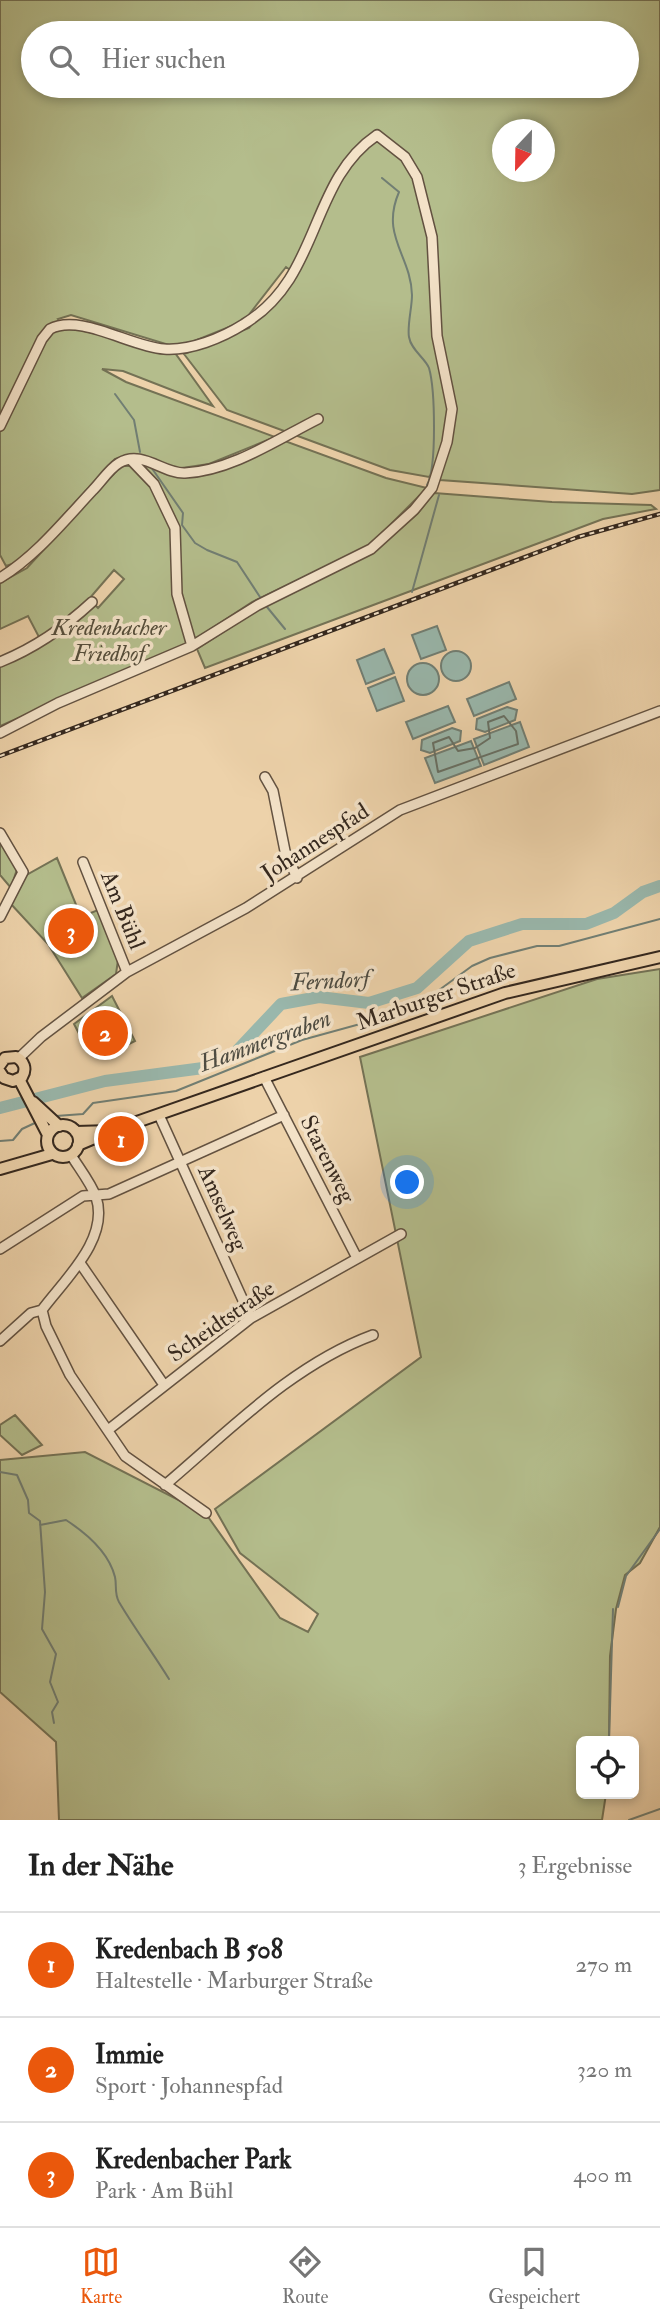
<!DOCTYPE html>
<html lang="de">
<head>
<meta charset="utf-8">
<style>
	body { margin:0; font-family:"IM FELL Double Pica",serif; background:#f6f6f6; color:#222 }
	.controls { position:absolute; right:21px; bottom:21px; display:grid; overflow:hidden; border-radius:10px; box-shadow:0 4px 10px #0003 }
	.controls button { width:63px; height:63px; display:grid; place-items:center; padding:0; border:0; border-bottom:2px solid #e0e0e0; background:#fff; color:#222; font:35px sans-serif }
	.compass { position:absolute; left:492px; top:119px; width:63px; height:63px; border-radius:50%; background:#fff; box-shadow:0 4px 10px #0003; rotate:202deg }
	.you { position:absolute; left:408px; top:1183px; width:24px; height:24px; margin:-18px; border:5px solid #fff; border-radius:50%; background:#1a73e8; box-shadow:0 0 0 10px #1a73e833 }
	.badge { display:grid; place-items:center; width:46px; height:46px; border-radius:50%; background:#ea580c; color:#fff; font-size:23px; font-weight:700 }
	.pin { position:absolute; translate:-50% -50%; border:4px solid #fff; box-shadow:0 2px 7px #0006 }
	.list { margin:0; padding:0; list-style:none }
	h2 { display:flex; justify-content:space-between; align-items:center; height:91px; margin:0; padding:0 28px; font-size:30px }
	h2 small { font-size:23px; font-weight:400; color:#767676 }
	.list li { display:grid; grid-template-columns:46px 1fr auto; gap:21px; align-items:center; box-sizing:border-box; height:105px; padding:0 28px; border-top:2px solid #e0e0e0 }
	.list b { display:block; font-size:26px; white-space:nowrap }
	.list p { margin:0; font-size:23px; white-space:nowrap; color:#767676 }
	.list em { font-size:23px; font-style:normal; color:#767676 }
	.icon { flex:none; width:38px; height:38px; fill:none; stroke:currentColor; stroke-width:2; stroke-linecap:round; stroke-linejoin:round }
	.map { position:relative; flex:none; width:660px; height:1820px; overflow:hidden }
	.search { position:absolute; background:#fff; box-shadow:0 4px 10px #0003; left:21px; right:21px; top:21px; height:77px; display:flex; align-items:center; gap:18px; box-sizing:border-box; padding:0 24px; border-radius:38px; color:#767676; font-size:26px }
	.sheet { height:406px; background:#fff }
	nav { display:flex; justify-content:space-around; align-items:center; box-sizing:border-box; height:98px; border-top:2px solid #e0e0e0; background:#fff; font-size:19px; color:#767676 }
	nav a { display:grid; justify-items:center; gap:4px }
	nav .on { color:#ea580c }
	.map>svg:first-child { display:block }
	.green { fill:#b4bd8c; stroke:#747255; stroke-width:2; fill-rule:evenodd }
	.water { fill:#99b7ac; stroke:#717e73; stroke-width:2 }
	.lines { fill:none; stroke-linecap:round; stroke-linejoin:round }
	.shore { stroke:#677065; stroke-width:2 }
	.stream { stroke:#717e73; stroke-width:2 }
	.river { stroke:#99b7ac; stroke-width:12 }
	.minor-casing { stroke:#635241; stroke-width:12 }
	.major-casing { stroke:#35281e; stroke-width:14 }
	.minor { stroke:#f3e2c8; stroke-width:9 }
	.major { stroke:#edd2aa; stroke-width:10 }
	.rail-casing { stroke:#35281e; stroke-width:4.5 }
	.rail { stroke:#f3e2c8; stroke-width:2; stroke-dasharray:5; stroke-linecap:butt }
	.labels { text-anchor:middle; dominant-baseline:central; stroke-width:7; stroke-linejoin:round; paint-order:stroke }
	.park-label { font-size:23px; font-style:italic; fill:#554d3a; stroke:#f3e2c8 }
	.street-label { font-size:23px; fill:#35281e; stroke:#f3e2c8 }
	.water-label { font-size:24px; font-style:italic; fill:#4e4c42; stroke:#f3e2c8 }
</style>
</head>
<body>
<div class="map">
<svg width="660" height="1820" viewBox="0 0 660 1820">
	<rect width="100%" height="100%" fill="#edd2aa"/>
	<filter id="stains"><feTurbulence type="fractalNoise" baseFrequency=".00286" numOctaves="4"/><feColorMatrix values="0 0 0 0 .2 0 0 0 0 .09 0 0 0 0 .02 0 0 0 .5 -.17"/></filter>
	<radialGradient id="worn" r=".72"><stop offset=".6" stop-color="#630" stop-opacity="0"/><stop offset="1" stop-color="#630" stop-opacity=".3"/></radialGradient>
	<path class="green" d="M0 0H660V490L632 494 440 480 439 465 429 477 390 470 227 410 184 354 249 328 293 272 286 267 244 321 187 344 169 345 71 315 58 319 64 326 175 353 213 406 123 371 102 369 126 382 275 437 209 464 175 469 180 477 211 473 285 441 386 478 427 488 369 546 252 602 194 640 180 594 175 517 136 457 115 459 21 561 6 566 0 555ZM33 33H627V86H33ZM503 130H544V172H503Z
		M121 466H130L151 487 171 529 173 595 187 644 0 726V665L67 631 95 605 98 608 124 579 114 570 89 599 40 639 28 616 0 629V583L27 568Z
		M434 493 552 502 651 505 656 509 603 519 205 668 197 649 260 608 375 551 418 513Z
		M0 840 17 869 11 888 0 875Z
		M57 858 81 917 98 910 118 960 116 974 82 998 48 944 10 903 23 877Z
		M660 969V1527L640 1563 625 1575 616 1609 610 1656 609 1741H581V1794H606L602 1820H59L56 1742 0 1692V1460L85 1452 206 1514 280 1618 308 1632 318 1614 240 1553 215 1509 421 1357 360 1057 597 979Z
		M112 996 135 1041 103 1057 88 1051 74 1024Z
		M15 1415 42 1445 22 1455 0 1435V1425Z"/>
	<path class="water" d="M437 626 446 650 421 659 412 635Z
		M384 649 394 673 366 684 357 660Z
		M441 666a15 15 0 1 1 30 0a15 15 0 1 1-30 0Z
		M407 679a16 16 0 1 1 32 0a16 16 0 1 1-32 0Z
		M395 677 404 701 377 711 368 688Z
		M509 682 516 699 474 716 467 699Z
		M448 706 455 722 413 739 406 722Z
		M507 707 517 710 515 720 485 732 476 729 477 719Z
		M520 722 529 747 484 765 474 739Z
		M452 728 461 731 460 741 430 753 421 750 422 740Z
		M471 741 481 766 435 783 425 758Z"/>
	<g class="lines">
		<path class="shore" d="M504 716 516 731 518 744 438 772 433 743 449 737 458 751 475 748 490 738 488 722Z"/>
		<path class="stream" d="M382 178 399 192C380 236 411 255 412 295 412 308 407 326 409 337 411 350 425 358 429 368 435 389 437 467 427 485
			M115 394 134 420 140 452
			M151 467 183 513 182 525 195 543 207 550 237 562 260 597
			M412 592 439 495
			M267 607 285 629
			M56 1116 83 1114 93 1103 176 1091 302 1040 400 1013 420 1004 472 966 490 958 537 946H559L660 919
			M0 1141 13 1140 22 1129 37 1122
			M0 1472 17 1475 28 1500 29 1513 40 1521 45 1592 42 1629 56 1654 50 1682 58 1702 52 1712 54 1723
			M40 1525 66 1520C86 1533 109 1553 115 1577 117 1586 114 1593 119 1602 135 1629 153 1653 169 1679
			M618 1607 626 1576 660 1529
			M609 1741 613 1609
			M629 1820 660 1809"/>
		<path class="river" d="M0 1108 105 1081 203 1068 233 1055 281 1004 319 997 369 1003 417 988 469 941 522 924H586L614 913 643 892 660 886"/>
		<defs>
			<path id="minor" d="M0 426 42 339 50 329C80 313 131 347 164 349 190 351 222 338 244 324 322 277 308 182 377 135L405 157 417 177 432 237 437 336 452 409 447 442 432 488 414 510 371 549 258 605 192 646 58 703 0 733
				M132 461 154 484 175 528 177 594 192 646
				M0 578C36 556 64 521 93 490 101 482 109 469 119 463 142 449 163 474 185 473 231 471 278 439 318 419
				M0 662C35 648 65 627 92 602
				M265 777 273 791 285 851 297 878
				M0 833 23 872 0 917
				M83 862 127 972
				M19 1058 41 1037 127 972 246 908 400 810 660 711
				M264 1077 357 1258
				M159 1115 251 1318
				M0 1249 83 1196 109 1194 284 1115
				M80 1263 164 1385
				M42 1310 46 1326 70 1375 125 1456 206 1513
				M42 1310C64 1280 110 1239 96 1197 91 1183 79 1168 71 1155
				M0 1341 31 1313 42 1310
				M108 1430 251 1318 401 1234
				M165 1485C230 1430 292 1365 373 1335"/>
			<path id="major" d="M0 1065 5 1058 16 1057C24 1061 27 1069 22 1077L13 1081 4 1078 0 1072
				M19 1079 48 1135
				M33 1102 59 1126
				M47 1141a16 16 0 1 1 32 0a16 16 0 1 1-32 0Z
				M76 1132 111 1131
				M78 1145 111 1131 505 993 660 957
				M0 1169 52 1154"/>
		</defs>
		<use href="#minor" class="minor-casing"/>
		<use href="#major" class="major-casing"/>
		<use href="#minor" class="minor"/>
		<use href="#major" class="major"/>
		<defs>
			<path id="rail" d="M0 756 578 537 660 514"/>
		</defs>
		<use href="#rail" class="rail-casing"/>
		<use href="#rail" class="rail"/>
	</g>
	<g class="labels">
		<g class="park-label">
			<text x="109" y="627">Kredenbacher<tspan x="109" dy="26">Friedhof</tspan></text>
		</g>
		<g class="street-label">
			<text transform="translate(315 842) rotate(-33)">Johannespfad</text>
			<text transform="translate(123 910) rotate(68)">Am Bühl</text>
			<text transform="translate(436 996) rotate(-19)">Marburger Straße</text>
			<text transform="translate(328 1159) rotate(63)">Starenweg</text>
			<text transform="translate(223 1208) rotate(66)">Amselweg</text>
			<text transform="translate(221 1321) rotate(-35)">Scheidtstraße</text>
		</g>
		<g class="water-label">
			<text transform="translate(330 981) rotate(-3)">Ferndorf</text>
			<text transform="translate(265 1041) rotate(-20)">Hammergraben</text>
		</g>
	</g>
	<rect width="100%" height="100%" filter="url(#stains)"/>
	<rect width="100%" height="100%" fill="url(#worn)"/>
</svg>
<div class="controls">
<button><svg class="icon" aria-label="locate" viewBox="0 0 24 24"><circle cx="12" cy="12" r="6"/><path d="M12 2v4M12 18v4M2 12h4M18 12h4"/></svg></button>
</div>
<svg class="compass" viewBox="-18 -18 36 36"><path d="M0-13l5 13h-10z" fill="#e53935"/><path d="M0 13l5-13h-10z" fill="#767676"/></svg>
<div class="you"></div>
<div class="pin badge" style="left:121px;top:1139px">1</div>
<div class="pin badge" style="left:105px;top:1033px">2</div>
<div class="pin badge" style="left:71px;top:931px">3</div>
<div class="search"><svg class="icon" aria-label="search" viewBox="0 0 24 24"><circle cx="10" cy="10" r="6"/><path d="M15 15l6 6"/></svg>Hier suchen</div>
</div>
<section class="sheet">
<h2>In der Nähe<small>3 Ergebnisse</small></h2>
<ul class="list">
<li><span class="badge">1</span><div><b>Kredenbach B 508</b><p>Haltestelle · Marburger Straße</p></div><em>270 m</em></li>
<li><span class="badge">2</span><div><b>Immie</b><p>Sport · Johannespfad</p></div><em>320 m</em></li>
<li><span class="badge">3</span><div><b>Kredenbacher Park</b><p>Park · Am Bühl</p></div><em>400 m</em></li>
</ul>
</section>
<nav>
<a class="on"><svg class="icon" aria-label="map" viewBox="0 0 24 24"><path d="M3 6l6-2 6 2 6-2v14l-6 2-6-2-6 2zM9 4v14M15 6v14"/></svg>Karte</a>
<a><svg class="icon" aria-label="directions" viewBox="0 0 24 24"><path d="M12 3l9 9-9 9-9-9zM9 14v-3h6M13 9l2 2-2 2"/></svg>Route</a>
<a><svg class="icon" aria-label="saved" viewBox="0 0 24 24"><path d="M7 4h10v16l-5-4-5 4z"/></svg>Gespeichert</a>
</nav>
</body>
</html>
